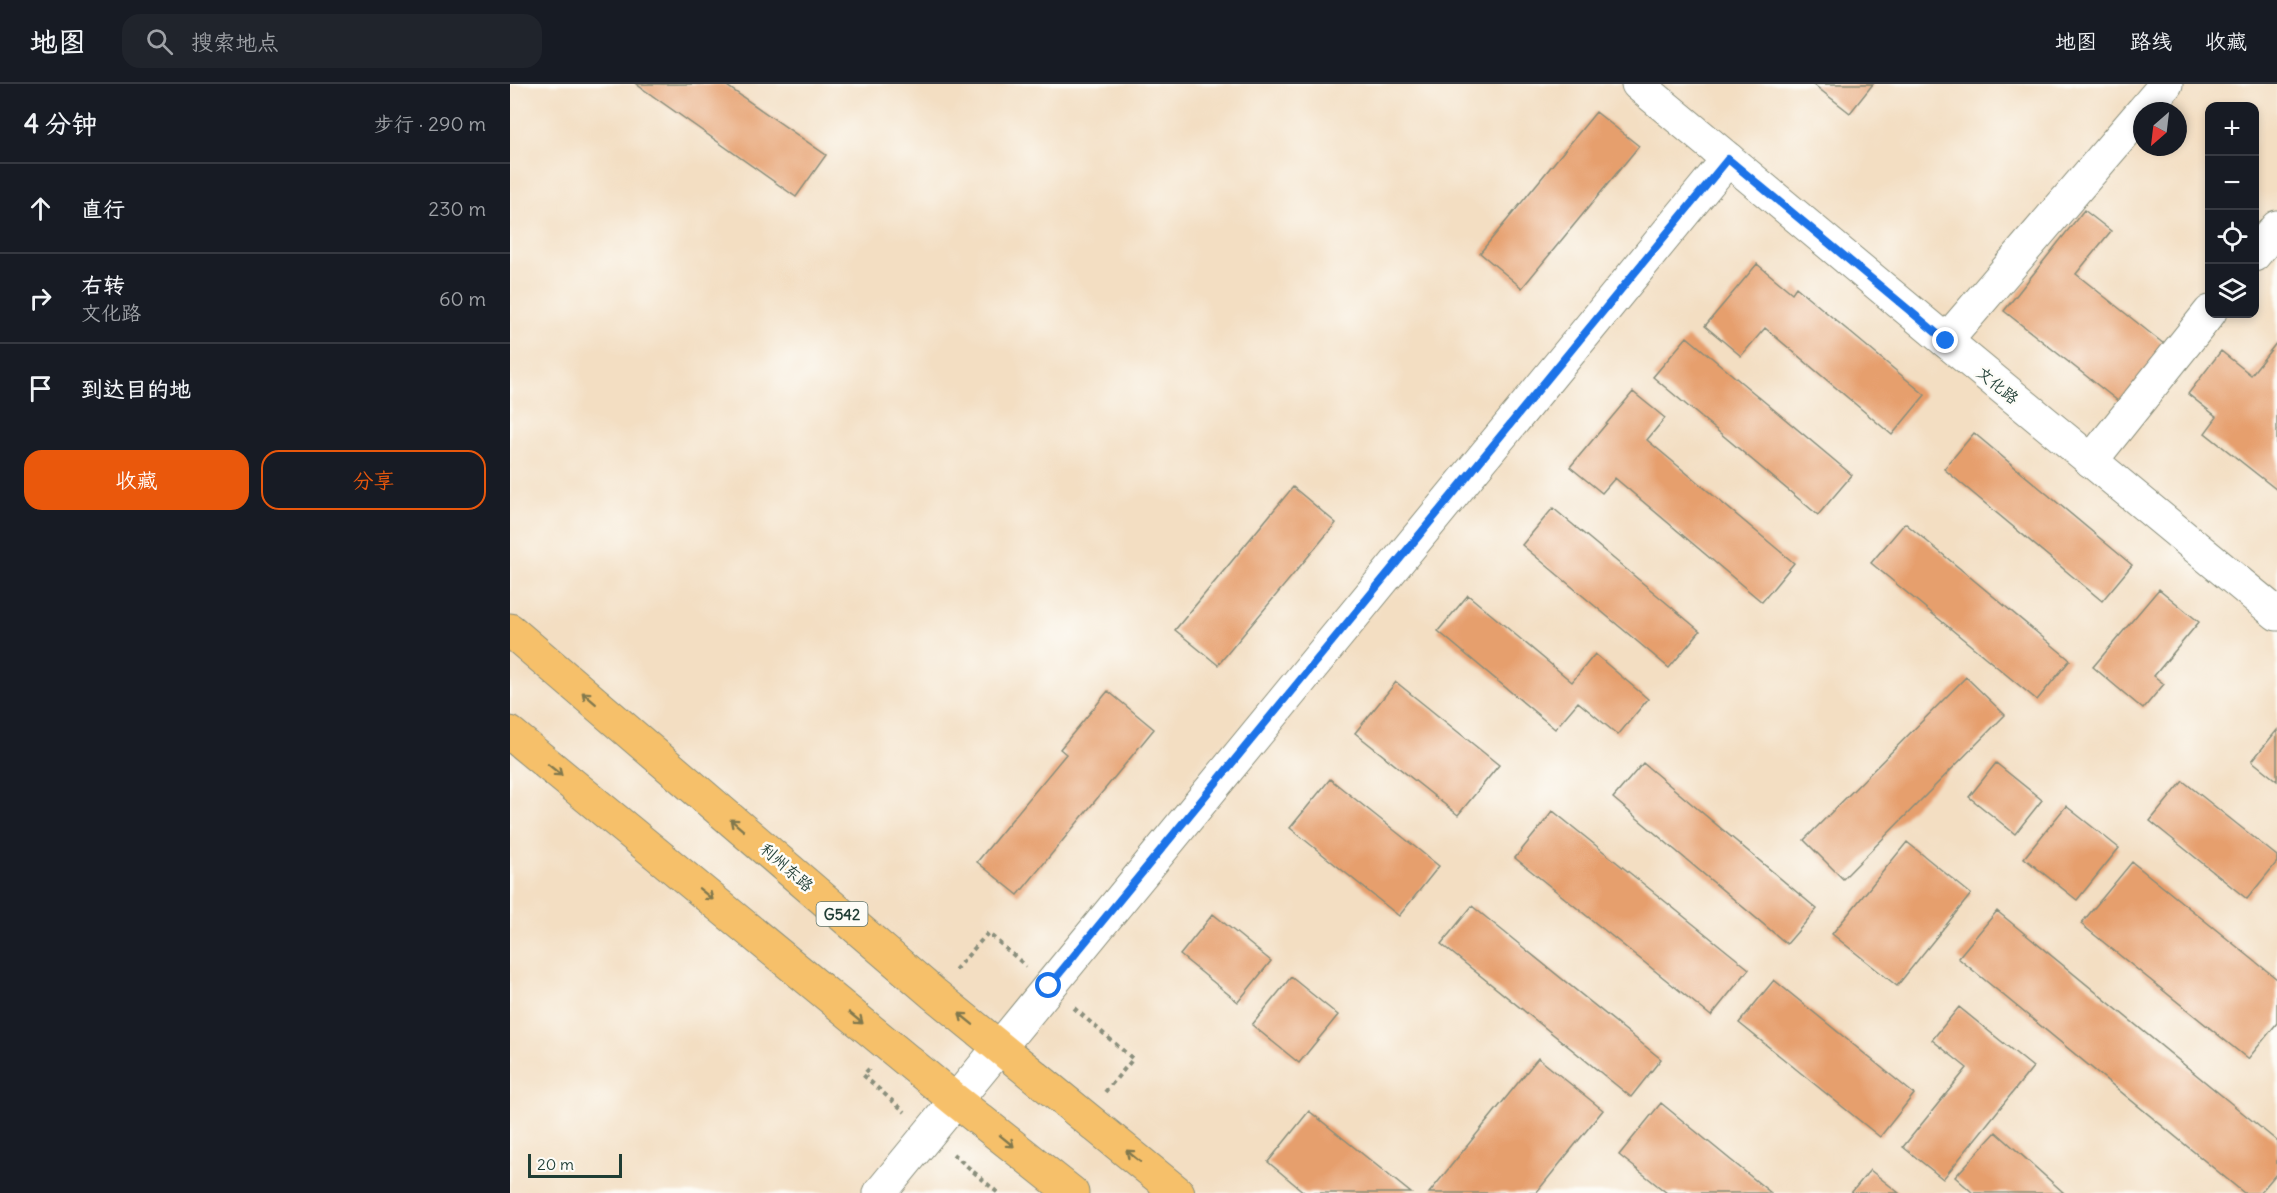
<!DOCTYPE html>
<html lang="zh">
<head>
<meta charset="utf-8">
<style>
	body { margin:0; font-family:Delius,"LXGW WenKai TC",sans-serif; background:#20242c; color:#f1f3f6 }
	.controls { position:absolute; right:18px; top:18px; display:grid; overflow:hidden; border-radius:12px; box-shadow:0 3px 9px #0003 }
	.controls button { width:54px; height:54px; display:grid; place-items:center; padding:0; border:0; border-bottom:2px solid #363941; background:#171b24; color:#f1f3f6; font:30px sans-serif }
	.compass { position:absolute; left:1623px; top:18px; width:54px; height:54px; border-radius:50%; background:#171b24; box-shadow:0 3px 9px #0003; rotate:208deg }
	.scale { position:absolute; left:18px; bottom:15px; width:94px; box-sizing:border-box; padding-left:6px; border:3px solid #1f3d34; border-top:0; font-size:16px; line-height:21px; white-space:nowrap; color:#1f3d34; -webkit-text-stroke:4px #fdfcf7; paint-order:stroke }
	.stop { position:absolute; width:18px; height:18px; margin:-14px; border:4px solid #1a73e8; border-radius:50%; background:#fff }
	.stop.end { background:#1a73e8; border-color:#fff; box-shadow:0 2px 6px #0008 }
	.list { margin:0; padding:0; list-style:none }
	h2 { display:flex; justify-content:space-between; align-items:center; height:78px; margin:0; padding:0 24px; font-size:26px }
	h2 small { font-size:20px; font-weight:400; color:#9ea1a6 }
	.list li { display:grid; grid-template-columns:39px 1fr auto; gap:18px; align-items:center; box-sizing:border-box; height:90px; padding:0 24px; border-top:2px solid #363941 }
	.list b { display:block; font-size:22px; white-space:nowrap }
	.list p { margin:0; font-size:20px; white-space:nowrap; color:#9ea1a6 }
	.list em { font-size:20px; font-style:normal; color:#9ea1a6 }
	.actions { display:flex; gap:12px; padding:18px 24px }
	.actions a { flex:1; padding:14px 0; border:2px solid #ea580c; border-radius:18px; text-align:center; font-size:21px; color:#ea580c }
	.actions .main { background:#ea580c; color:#fff }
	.icon { flex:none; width:33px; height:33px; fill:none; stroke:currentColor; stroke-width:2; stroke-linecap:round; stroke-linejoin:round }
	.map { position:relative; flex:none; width:1767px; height:1109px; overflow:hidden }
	header { display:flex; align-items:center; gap:36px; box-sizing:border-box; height:84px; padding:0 30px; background:#171b24; border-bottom:2px solid #363941 }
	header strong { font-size:28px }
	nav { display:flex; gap:33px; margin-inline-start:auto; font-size:21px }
	.search { width:420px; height:54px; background:#20242c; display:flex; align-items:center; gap:15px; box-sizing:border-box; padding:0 21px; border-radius:18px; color:#9ea1a6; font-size:22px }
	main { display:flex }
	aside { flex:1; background:#171b24 }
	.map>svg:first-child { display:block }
	.building { fill:#e69f6d }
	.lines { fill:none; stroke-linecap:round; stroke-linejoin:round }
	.minor-casing { stroke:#898e7b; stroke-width:35 }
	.tertiary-casing { stroke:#898e7b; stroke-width:35 }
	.trunk-casing { stroke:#898e7b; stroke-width:35 }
	.path { stroke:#898e7b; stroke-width:4; stroke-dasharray:4.5 4.5; stroke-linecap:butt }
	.minor { stroke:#fff; stroke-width:33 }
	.tertiary { stroke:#fff; stroke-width:33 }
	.trunk { stroke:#f6c06b; stroke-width:33 }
	.oneway { stroke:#80784d }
	.route { stroke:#1a73e8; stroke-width:8 }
	.labels { text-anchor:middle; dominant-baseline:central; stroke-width:5; stroke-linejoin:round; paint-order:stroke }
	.shield { fill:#fdfcf7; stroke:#62766e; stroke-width:1.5 }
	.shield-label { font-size:15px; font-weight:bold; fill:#1f3d34 }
	.street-label { font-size:16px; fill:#1f3d34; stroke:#fdfcf7 }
</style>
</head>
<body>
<header>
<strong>地图</strong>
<div class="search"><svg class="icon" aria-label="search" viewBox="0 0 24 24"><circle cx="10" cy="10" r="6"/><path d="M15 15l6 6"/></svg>搜索地点</div>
<nav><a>地图</a><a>路线</a><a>收藏</a></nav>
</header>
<main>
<aside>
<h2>4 分钟<small>步行 · 290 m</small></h2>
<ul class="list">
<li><svg class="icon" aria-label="ahead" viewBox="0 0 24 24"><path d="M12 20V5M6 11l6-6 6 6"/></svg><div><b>直行</b></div><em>230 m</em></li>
<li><svg class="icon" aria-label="right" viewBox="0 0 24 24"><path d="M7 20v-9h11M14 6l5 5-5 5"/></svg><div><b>右转</b><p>文化路</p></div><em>60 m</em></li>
<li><svg class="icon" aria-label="arrive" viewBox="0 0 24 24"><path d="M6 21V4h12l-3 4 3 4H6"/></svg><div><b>到达目的地</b></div></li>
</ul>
<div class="actions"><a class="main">收藏</a><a>分享</a></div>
</aside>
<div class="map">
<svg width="1767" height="1109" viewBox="0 0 1767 1109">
	<rect width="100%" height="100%" fill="#fdfcf7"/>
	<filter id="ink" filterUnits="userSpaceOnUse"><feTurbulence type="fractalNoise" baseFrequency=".0167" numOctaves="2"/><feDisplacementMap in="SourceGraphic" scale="12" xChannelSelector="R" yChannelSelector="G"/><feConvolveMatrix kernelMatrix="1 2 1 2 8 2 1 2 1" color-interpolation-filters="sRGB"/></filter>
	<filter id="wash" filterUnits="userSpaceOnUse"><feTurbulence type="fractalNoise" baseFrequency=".008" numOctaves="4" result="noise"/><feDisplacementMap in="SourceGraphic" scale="24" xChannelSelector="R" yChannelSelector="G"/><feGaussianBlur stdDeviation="1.35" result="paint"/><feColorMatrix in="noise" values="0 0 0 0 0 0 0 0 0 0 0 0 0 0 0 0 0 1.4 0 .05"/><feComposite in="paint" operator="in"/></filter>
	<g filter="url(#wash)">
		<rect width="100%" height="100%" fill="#f3dec2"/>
		<g id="blocks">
			<path class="building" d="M126 0H214L316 71 286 113Z
				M1303 0H1363L1340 29Z
				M1086 28 1129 62 1012 204 970 169Z
				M1574 126 1601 147 1566 190 1659 264 1613 321 1494 227Z
				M1247 180 1282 209 1286 203 1415 311 1382 351 1255 244 1231 272 1195 242Z
				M1177 253 1342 391 1308 431 1143 293Z
				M1767 258V406L1695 349 1707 333 1678 310 1711 267 1741 291Z
				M1123 308 1155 334 1137 356 1284 479 1252 518 1105 394 1092 409 1060 383Z
				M1464 349 1622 481 1592 517 1434 385Z
				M783 403 826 439 708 581 665 546Z
				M1043 424 1190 547 1159 584 1012 461Z
				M1395 439 1560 576 1527 616 1361 479Z
				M1649 505 1689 538 1644 592 1654 600 1633 625 1583 583Z
				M958 511 1062 598 1085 570 1138 615 1108 651 1068 618 1045 645 928 547Z
				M1456 593 1495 631 1333 795 1294 756Z
				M886 598 989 681 948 731 845 649Z
				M598 607 644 645 508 811 467 778 556 670 550 665Z
				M1767 646V697L1742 677Z
				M1133 679 1307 825 1277 860 1103 714Z
				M1486 679 1532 716 1505 750 1459 713Z
				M820 695 929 782 889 832 780 744Z
				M1673 697 1767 772V778L1737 815 1640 737Z
				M1556 722 1609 764 1567 816 1514 774Z
				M1043 727 1239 885 1201 932 1005 774Z
				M1397 758 1461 810 1387 902 1322 850Z
				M1622 778 1767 895V939L1738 975 1571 840Z
				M962 822 1151 975 1121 1013 931 860Z
				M1487 827 1767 1057V1089L1750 1109H1734L1448 874Z
				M703 830 761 877 728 918 670 871Z
				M781 893 828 931 789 979 742 941Z
				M1264 896 1404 1010 1370 1053 1229 939Z
				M1449 923 1523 983 1433 1095 1393 1063 1457 984 1422 956Z
				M1028 974 1093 1026 1026 1109H919Z
				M1151 1019 1261 1109H1157L1109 1071Z
				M799 1027 901 1109H795L758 1078Z
				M1486 1048 1554 1109H1463L1445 1093Z
				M1360 1086 1389 1109H1341Z"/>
		</g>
	</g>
	<g filter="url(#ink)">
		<use href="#blocks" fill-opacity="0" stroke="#898e7b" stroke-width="1.5"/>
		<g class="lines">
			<defs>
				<path id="minor" d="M1633 27 1656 0
					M1744 171 1767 143
					M1436 257 1632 28
					M1581 377 1700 228
					M370 1109 1218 75"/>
				<path id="tertiary" d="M1128 0 1436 257 1767 530"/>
				<path id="trunk" d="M0 546 424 910 668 1109
					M0 649 445 1016 562 1109"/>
			</defs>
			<use href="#minor" class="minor-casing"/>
			<use href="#tertiary" class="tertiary-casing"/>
			<use href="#trunk" class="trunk-casing"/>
			<path class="path" d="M445 886 478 849 516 882
				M564 924 623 975 595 1008
				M359 985 353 991 395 1028
				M443 1070 488 1109"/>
			<use href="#minor" class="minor"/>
			<use href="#tertiary" class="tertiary"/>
			<use href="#trunk" class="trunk"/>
		</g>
		<defs><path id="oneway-shaft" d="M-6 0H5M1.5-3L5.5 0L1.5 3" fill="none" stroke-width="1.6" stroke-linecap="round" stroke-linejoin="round" transform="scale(1.5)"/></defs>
		<g class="oneway">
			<use href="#oneway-shaft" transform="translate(79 614) rotate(-139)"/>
			<use href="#oneway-shaft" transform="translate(45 686) rotate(39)"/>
			<use href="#oneway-shaft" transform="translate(227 741) rotate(-139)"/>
			<use href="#oneway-shaft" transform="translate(196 810) rotate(39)"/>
			<use href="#oneway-shaft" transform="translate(346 934) rotate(39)"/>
			<use href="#oneway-shaft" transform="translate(456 935) rotate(-141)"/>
			<use href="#oneway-shaft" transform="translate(497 1057) rotate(39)"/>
			<use href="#oneway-shaft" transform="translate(623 1072) rotate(-141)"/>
		</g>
	</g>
	<g class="lines" filter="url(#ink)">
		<path class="route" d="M539 902 1218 75 1436 257"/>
	</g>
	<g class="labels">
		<rect class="shield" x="306.5" y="818" width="51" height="24" rx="4.5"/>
		<g class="shield-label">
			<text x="332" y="830">G542</text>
		</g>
		<g class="street-label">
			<text transform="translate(1488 301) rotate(39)">文化路</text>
			<text transform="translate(277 783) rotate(41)">利州东路</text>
		</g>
	</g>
</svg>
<div class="controls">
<button>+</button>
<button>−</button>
<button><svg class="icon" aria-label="locate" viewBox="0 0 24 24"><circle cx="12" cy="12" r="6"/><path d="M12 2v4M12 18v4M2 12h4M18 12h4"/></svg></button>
<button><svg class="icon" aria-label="layers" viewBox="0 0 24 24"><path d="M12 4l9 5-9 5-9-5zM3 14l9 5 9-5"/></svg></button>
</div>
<svg class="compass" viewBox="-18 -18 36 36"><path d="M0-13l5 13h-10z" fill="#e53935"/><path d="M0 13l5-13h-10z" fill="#9ea1a6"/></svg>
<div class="scale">20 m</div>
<div class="stop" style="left:539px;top:902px"></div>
<div class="stop end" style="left:1436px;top:257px"></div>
</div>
</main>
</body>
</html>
